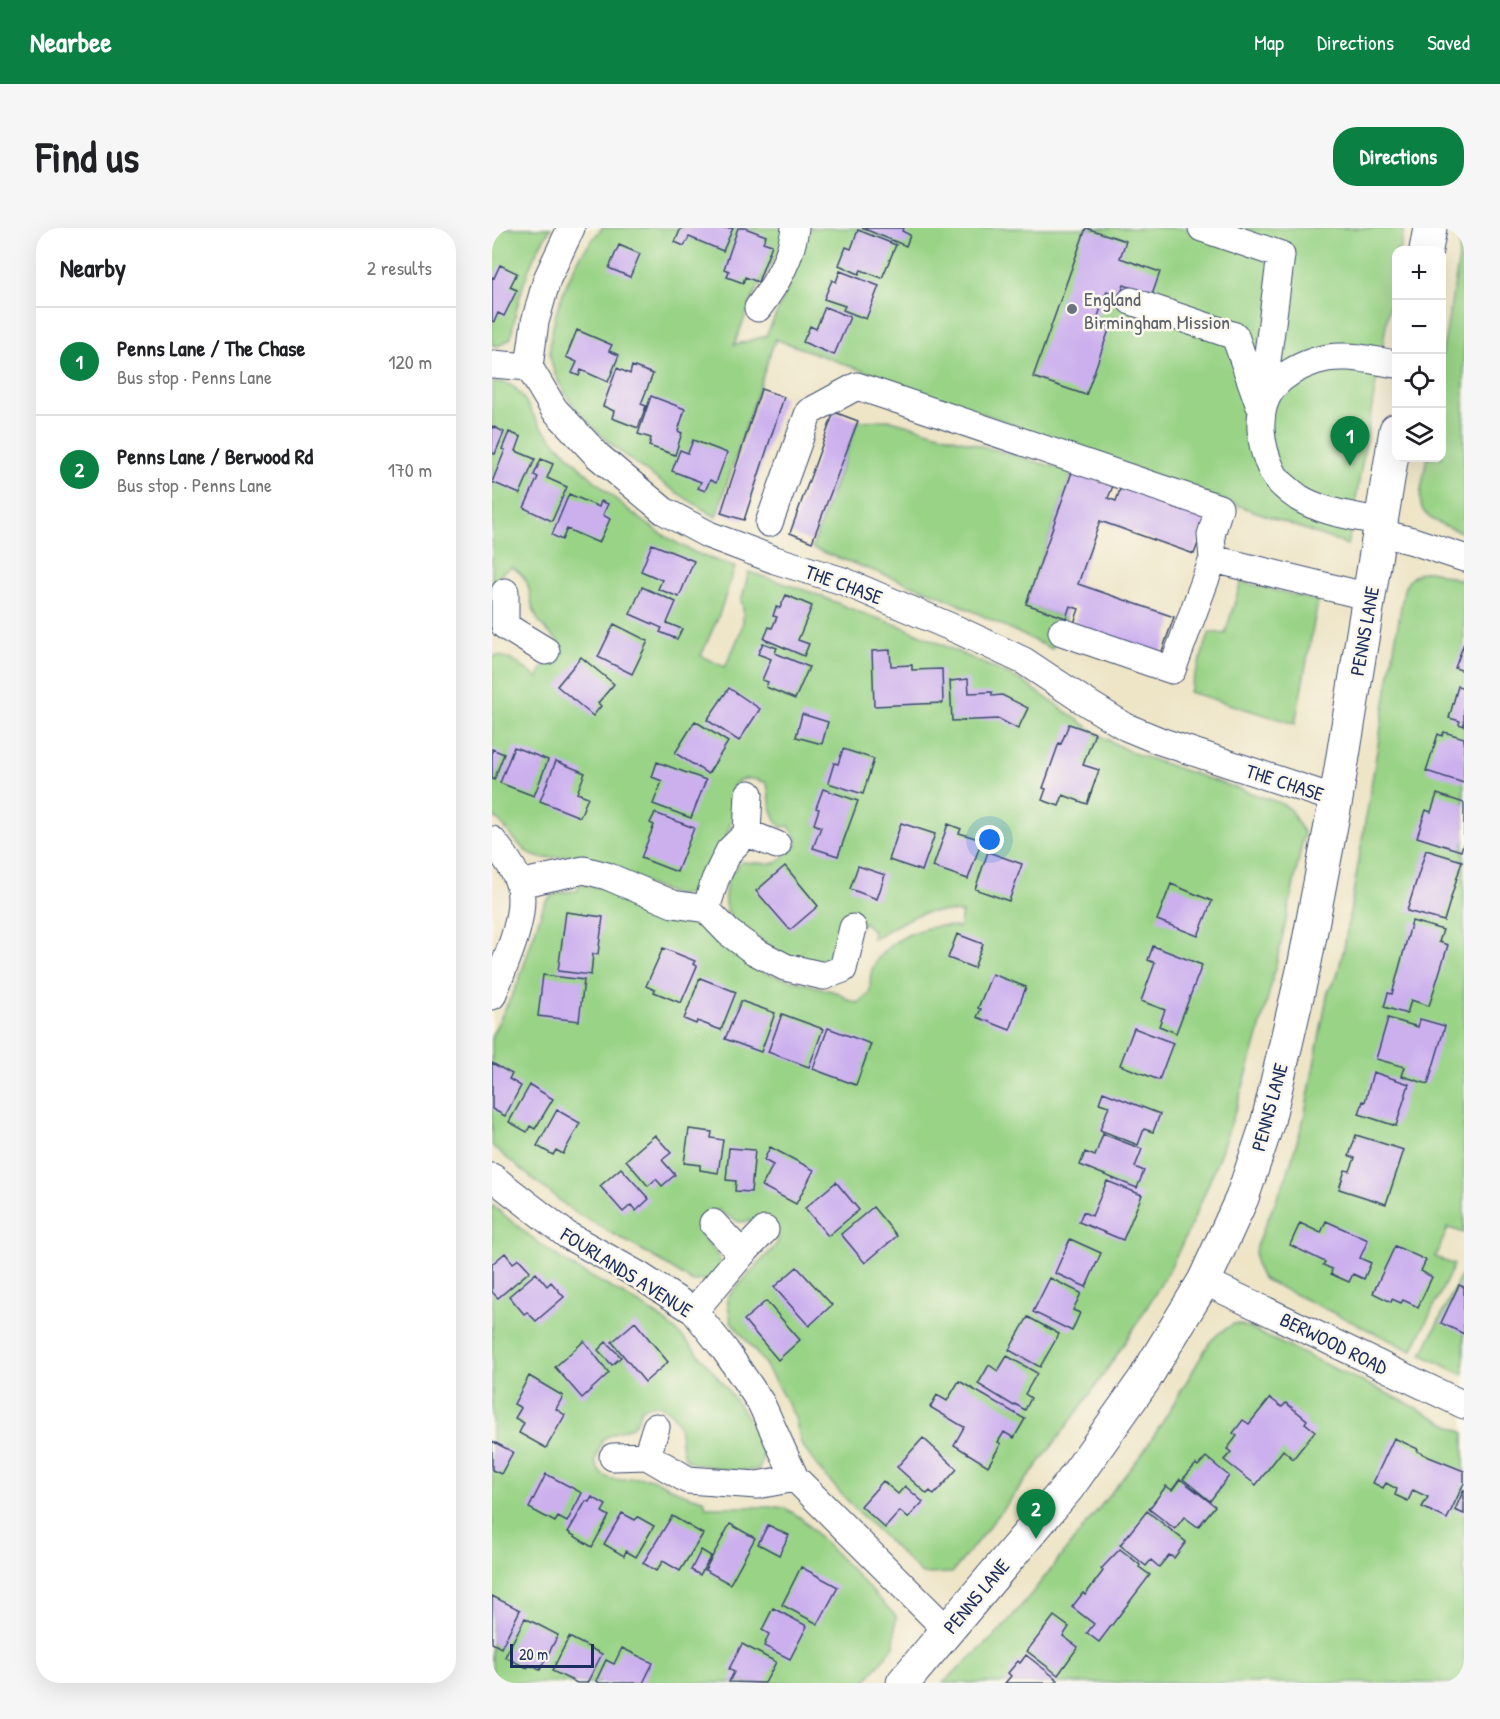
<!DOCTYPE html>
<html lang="en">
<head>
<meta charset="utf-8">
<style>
	body { margin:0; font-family:"Patrick Hand",sans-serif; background:#f6f6f6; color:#202124 }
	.controls { position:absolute; right:18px; top:18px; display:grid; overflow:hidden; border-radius:12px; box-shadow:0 6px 24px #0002 }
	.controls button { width:54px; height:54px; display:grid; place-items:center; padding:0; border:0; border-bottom:2px solid #e0e0e0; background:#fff; color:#202124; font:30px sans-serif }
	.scale { position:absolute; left:18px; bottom:15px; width:84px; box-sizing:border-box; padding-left:6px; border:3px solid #1b2f5e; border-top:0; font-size:16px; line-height:21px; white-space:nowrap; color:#1b2f5e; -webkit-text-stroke:4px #fbf7ec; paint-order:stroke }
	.you { position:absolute; left:498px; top:612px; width:21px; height:21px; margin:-15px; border:4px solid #fff; border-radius:50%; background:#1a73e8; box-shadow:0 0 0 9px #1a73e833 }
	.badge { display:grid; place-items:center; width:39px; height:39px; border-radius:50%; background:#0b8043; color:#fff; font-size:20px; font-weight:700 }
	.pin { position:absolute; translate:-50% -50px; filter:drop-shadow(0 2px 3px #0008) }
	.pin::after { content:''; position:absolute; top:32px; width:21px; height:18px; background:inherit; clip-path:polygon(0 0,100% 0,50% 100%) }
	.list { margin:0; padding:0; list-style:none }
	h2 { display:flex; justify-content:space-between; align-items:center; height:78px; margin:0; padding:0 24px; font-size:26px }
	h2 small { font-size:20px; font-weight:400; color:#757577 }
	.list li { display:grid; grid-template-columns:39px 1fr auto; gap:18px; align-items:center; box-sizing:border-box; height:108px; padding:0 24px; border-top:2px solid #e0e0e0 }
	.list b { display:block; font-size:22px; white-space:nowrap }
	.list p { margin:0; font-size:20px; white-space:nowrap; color:#757577 }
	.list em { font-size:20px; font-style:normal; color:#757577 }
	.icon { flex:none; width:33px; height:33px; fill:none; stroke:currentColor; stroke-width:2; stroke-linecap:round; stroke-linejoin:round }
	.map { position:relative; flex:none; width:972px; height:1455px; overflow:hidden; border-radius:24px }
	header { display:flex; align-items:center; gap:36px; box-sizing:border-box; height:84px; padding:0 30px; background:#0b8043; color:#fff }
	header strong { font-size:28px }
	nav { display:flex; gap:33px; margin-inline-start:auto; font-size:21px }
	.intro { display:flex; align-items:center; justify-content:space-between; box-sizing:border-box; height:144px; padding:0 36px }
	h1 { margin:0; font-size:42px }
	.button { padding:15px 27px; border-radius:24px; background:#0b8043; color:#fff; font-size:21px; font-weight:700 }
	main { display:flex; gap:36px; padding:0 36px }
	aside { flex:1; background:#fff; border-radius:24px; box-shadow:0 6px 24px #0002 }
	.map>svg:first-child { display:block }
	.green { fill:#99d386; stroke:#5a8172; stroke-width:1.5 }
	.building { fill:#ccb0ee }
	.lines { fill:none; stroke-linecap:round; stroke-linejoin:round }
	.minor-casing { stroke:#3b4a6e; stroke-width:29 }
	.major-casing { stroke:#3b4a6e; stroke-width:35 }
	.minor { stroke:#fff; stroke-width:27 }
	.major { stroke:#fff; stroke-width:33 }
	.worship-dot { fill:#6b7280; stroke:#fbf7ec; stroke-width:2 }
	.labels { text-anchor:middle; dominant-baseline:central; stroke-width:5; stroke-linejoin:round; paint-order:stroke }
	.worship-label { font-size:20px; fill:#5b616d; stroke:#fbf7ec; text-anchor:start }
	.street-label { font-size:20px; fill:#1b2f5e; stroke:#fbf7ec }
</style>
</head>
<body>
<header>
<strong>Nearbee</strong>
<nav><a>Map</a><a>Directions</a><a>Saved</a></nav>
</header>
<div class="intro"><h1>Find us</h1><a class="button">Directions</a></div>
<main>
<aside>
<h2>Nearby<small>2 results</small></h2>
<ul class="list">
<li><span class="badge">1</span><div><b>Penns Lane / The Chase</b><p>Bus stop · Penns Lane</p></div><em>120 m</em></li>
<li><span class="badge">2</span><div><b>Penns Lane / Berwood Rd</b><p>Bus stop · Penns Lane</p></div><em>170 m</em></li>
</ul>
</aside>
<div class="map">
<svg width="972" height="1455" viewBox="0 0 972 1455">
	<rect width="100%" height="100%" fill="#fbf7ec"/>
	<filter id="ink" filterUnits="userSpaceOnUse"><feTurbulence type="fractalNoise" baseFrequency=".0167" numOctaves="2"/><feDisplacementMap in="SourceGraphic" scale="12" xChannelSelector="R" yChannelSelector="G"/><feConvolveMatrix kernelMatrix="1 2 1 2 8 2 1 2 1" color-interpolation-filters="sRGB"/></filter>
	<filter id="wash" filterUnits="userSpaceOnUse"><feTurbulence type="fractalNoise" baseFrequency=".008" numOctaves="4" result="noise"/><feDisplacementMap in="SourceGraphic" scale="24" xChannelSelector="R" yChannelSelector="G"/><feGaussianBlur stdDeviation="1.35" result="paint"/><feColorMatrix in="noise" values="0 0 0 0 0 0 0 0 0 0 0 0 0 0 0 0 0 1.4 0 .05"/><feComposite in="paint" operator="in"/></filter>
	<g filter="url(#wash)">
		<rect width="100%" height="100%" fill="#eee5c7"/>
		<path class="green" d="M0 0H59C36 32 25 71 19 110L6 118 0 117Z
			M110 0H295L294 11 262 67 242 117 274 108C291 72 306 38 316 0H912L908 22H904V40L856 317 283 111 224 289C171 257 74 197 59 133 53 105 74 53 88 29 94 19 103 9 110 0Z
			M970 0H972V305C919 286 925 282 935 230H950V127L966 36Z
			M0 154C6 154 13 154 18 157 31 162 40 189 51 201 91 244 150 300 204 325 217 331 231 335 243 339L227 387 209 428 233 439C241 420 258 394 249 373L257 344 321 365 367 384 411 399 530 453 609 508 638 524 788 575 797 580 812 605C784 750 747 907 679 1038 668 1058 656 1078 644 1097 589 1185 525 1264 460 1345L430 1346 362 1280 328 1242 309 1216 303 1189 273 1136 239 1093 235 1070 285 1016 286 1009 282 999 270 992 247 994 226 982 212 987 207 995 208 1008 223 1023 229 1035 220 1056 208 1052 201 1054 155 1025 82 984 0 918V807L26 755 51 679C56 665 73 663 86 663L87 656 111 660 209 694 261 737 274 745 347 765 356 772 366 775C387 762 373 756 381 739 395 711 437 692 467 700L470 685C424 679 418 691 380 711L381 703 372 694 335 734 304 735 240 693 233 676V667L235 654 240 645 250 634C260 634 278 638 286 634 294 629 296 621 305 618V610L297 598 289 599C278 586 278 571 275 555 266 552 253 547 244 555 235 564 243 576 241 586 239 599 218 650 210 659 203 666 194 666 184 667L89 632 88 627C76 627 62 630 50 630 30 629 16 599 0 587V428C17 426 33 441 46 450 47 447 48 443 50 441 58 430 69 433 68 415 60 407 50 400 45 390 33 367 44 354 20 339L11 344 0 357Z
			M399 192 580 244 534 376 574 390 560 421 447 367 320 320 366 193Z
			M939 343 972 353V1005L954 999 956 1000 943 1029 962 1037 920 1123 771 1051C763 1040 762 1031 764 1018L795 947 812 890 836 763 845 748 852 720 912 361C917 349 926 343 939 343Z
			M749 354 826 373 803 496 697 464 718 404 733 406Z
			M0 977C26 999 54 1022 83 1040 114 1058 149 1074 177 1097 203 1118 260 1187 270 1219 272 1227 270 1233 267 1241 247 1245 230 1242 211 1237 207 1237 201 1236 198 1234 181 1223 198 1196 174 1181 165 1175 159 1176 149 1181L146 1191 140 1199 124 1204 111 1211 103 1233C105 1239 107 1245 113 1248 125 1256 141 1247 155 1250 175 1254 191 1270 212 1271L214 1279H284L293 1280 309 1290 404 1388 402 1418 372 1455H0Z
			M972 1041V1147L930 1127Z
			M741 1096H748L913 1174 972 1205V1455H451L507 1404 540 1365 652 1223 675 1187 717 1115 726 1106Z"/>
		<g id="blocks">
			<path class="building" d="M189 0H241L231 23 197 9 192 18 183 14Z
				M246 0H253L274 8 271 14 280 17 266 54 253 49 251 55 235 49 237 43 232 41Z
				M370 0H412L410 3 418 7 414 18Z
				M594 0 634 13 628 30 668 44 660 67 632 57 628 68 615 63 604 94 618 99 594 167 541 149Z
				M366 2 404 17 390 50 369 42 367 46 347 37 354 19 359 21Z
				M127 17 148 26 138 49 117 40Z
				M8 37 25 45 18 59 25 62 12 88 6 85 2 94 0 93V49L2 50Z
				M348 43 387 58 374 91 351 82 353 78 332 71 340 52 344 54Z
				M333 79 358 89 342 127 311 114 318 98 324 101Z
				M85 102 120 117 117 123 127 127 116 154 89 142 87 148 80 145 85 134 74 129Z
				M140 138 161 146 149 176 154 178 146 200 120 190 122 183 111 178 125 140 138 146Z
				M269 161 292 169 252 292 229 285Z
				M159 168 193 181 186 203 190 205 183 227 157 218 159 210 146 206Z
				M342 184 366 193 320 314 298 305Z
				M0 198 12 204 3 226 0 225Z
				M17 204 29 209 24 223 43 231 28 266 0 254 13 222 10 221Z
				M201 212 235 225 224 255 218 252 213 263 206 260 209 254 180 243 188 222 196 225Z
				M49 231 61 236 55 250 75 259 60 293 32 280 46 249 42 247Z
				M580 244 621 258 616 270 624 273 630 256 717 286 702 326 608 293 586 356 682 389 668 429 581 398 587 381 578 378 574 390 534 376Z
				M77 266 107 279 109 273 116 276 111 287 118 291 107 315 75 301 70 312 60 307Z
				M160 316 202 333 187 369 166 361 170 352 149 343Z
				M150 359 184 374 175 395 190 401 185 411 168 404 170 400 138 386Z
				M294 367 320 378 306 412 317 416 312 428 272 411 277 399 280 400 285 389 281 388 284 379 288 380Z
				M122 396 156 413 140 446 106 429Z
				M271 415 285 420 283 425 317 439 303 471 274 459 276 454 270 452 279 431 266 426Z
				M972 415V443L963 440Z
				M398 422 399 438 420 437V442L450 441 451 475 382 478 380 423Z
				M89 429 122 456 106 475 109 478 101 488 65 458Z
				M476 451 477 465 500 464V468L510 467 536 480 526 501 507 491 460 493 458 453Z
				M966 458 972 460V498L967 496 968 493 957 490Z
				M237 460 268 481 247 513 215 492Z
				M310 486 336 494 330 516 304 509Z
				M203 493 236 514 216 546 183 525Z
				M577 496 603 505 591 537 607 542 595 576 571 567 567 578 550 572 554 561 551 560 567 515 569 516Z
				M952 504 972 510V555L934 543 946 506 950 508Z
				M22 519 56 532 42 568 8 555Z
				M0 521 12 526 2 552 0 551Z
				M351 521 382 531 371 566 336 555 342 535 346 536Z
				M64 533 93 545 85 565 96 569 88 589 48 573Z
				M165 534 214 552 199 590 161 576 170 553 160 549Z
				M331 561 366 573 346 628 321 620 329 599 322 596 327 581 324 580Z
				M945 566 972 575V613L969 623 925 609 934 582 939 584Z
				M163 585 202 600 185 644 149 630 162 597 158 595Z
				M409 595 443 606 430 643 397 632Z
				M456 596 469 601 467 605 490 612 476 651 441 639Z
				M934 622 970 633 952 693 915 683Z
				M496 624 530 636 517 673 483 661Z
				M293 638 326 678 298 702 264 663Z
				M366 638 393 647 385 671 358 661Z
				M679 656 720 673 706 708 665 692Z
				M74 684 111 689 106 726H101L99 747 66 743Z
				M920 693 951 702 947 714 956 717 937 778 919 772 915 786 892 779 896 765 900 766Z
				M465 706 491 716 482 740 456 730Z
				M661 718 710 737 684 805 667 798 673 782 649 773 663 735 656 732Z
				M171 720 203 733 201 736 205 738 189 775 162 764 163 762 154 758Z
				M500 746 534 759 518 802 485 789 489 781 486 780Z
				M51 747 92 752 87 793 46 788Z
				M208 750 244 764 229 802 205 793 204 796 192 791Z
				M249 773 283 785 269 824 233 811Z
				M290 786 331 801 317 839 276 824Z
				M896 790 926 799 928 791 953 798 936 856 910 848 913 839 884 831Z
				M336 800 379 816 364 857 321 841Z
				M642 800 681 815 667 852 628 837Z
				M0 835 20 846 17 851 29 858 13 888 0 881Z
				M881 844 917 856 904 898 867 886 871 873 873 874Z
				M38 857 61 871 43 901 38 898 35 904 17 894Z
				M611 864 668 886 661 904 652 901 646 917 608 902 617 878 607 875Z
				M65 882 88 895 71 926 64 922 61 927 45 918Z
				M197 901 220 904 219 910 231 912 226 945 208 942V937L192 935Z
				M611 906 650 921 643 939 652 943 645 960 588 937 593 924 603 928Z
				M163 907 179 925 170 932 183 947 170 958 164 951 156 958 134 932Z
				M864 907 912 922 894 976 847 961 853 942 858 943 863 930 857 928Z
				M278 919 322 942 304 976 270 958 281 937 272 932Z
				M237 920 263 922 259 964 243 963 244 953 234 952Z
				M129 940 157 971 144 983 139 977 131 984 108 958Z
				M615 953 650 967 631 1012 587 994 591 984 600 988Z
				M344 954 367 982 336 1008 313 980Z
				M381 979 405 1008 373 1035 349 1006Z
				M834 993 876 1012 868 1030 879 1035 872 1051 861 1046 857 1054 839 1046 840 1041 831 1037 833 1034 798 1017 808 995 829 1005Z
				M578 1011 609 1025 594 1059 563 1045Z
				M903 1018 934 1032 929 1043 940 1049 926 1079 911 1072 909 1075 900 1071 899 1074 881 1065Z
				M13 1025 21 1035 27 1031 38 1043 6 1070 0 1064V1036Z
				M305 1039 340 1077 317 1098 282 1059Z
				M44 1045 55 1058 59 1054 72 1069 44 1093 35 1084 32 1086 17 1068Z
				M558 1050 589 1065 581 1082 588 1085 580 1103 541 1084Z
				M967 1057 972 1059V1106L949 1095Z
				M274 1073 308 1112 286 1132 252 1092Z
				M536 1089 567 1106 548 1139 517 1122Z
				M143 1094 176 1134 153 1154 120 1114Z
				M92 1113 117 1145 90 1170 63 1139Z
				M114 1114 129 1129 120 1137 106 1122Z
				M515 1128 545 1145 533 1166 539 1170 533 1182 523 1176 522 1178 486 1156 497 1137 506 1143Z
				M37 1148 71 1168 64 1181 73 1187 54 1220 27 1205 32 1195 23 1190 29 1180 22 1176Z
				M467 1153 533 1191 522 1210 512 1204 506 1214 509 1216 496 1238 462 1217 472 1199 438 1179 445 1167 455 1173Z
				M778 1170 790 1179 794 1175 815 1192 813 1195 823 1203 801 1231 791 1222 764 1257 732 1232 739 1224 735 1221 745 1208 741 1205 751 1192 757 1196Z
				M431 1210 465 1241 442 1267 438 1263 435 1266 405 1239Z
				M902 1210 926 1221 925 1223 937 1229 972 1243V1255L955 1291 930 1279 936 1269 921 1262 916 1273 903 1267 905 1261 894 1255 891 1260 881 1255Z
				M0 1213 21 1224 9 1246 0 1242Z
				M714 1229 737 1248 718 1273 691 1251 704 1236 706 1238Z
				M54 1246 90 1265 75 1294 66 1289 63 1294 37 1280Z
				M688 1251 723 1278 706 1299 692 1289 683 1301 657 1281 674 1258 680 1262Z
				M391 1253 406 1266 413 1258 431 1274 416 1290 408 1283 393 1300 369 1278Z
				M972 1261V1286L963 1282Z
				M100 1269 114 1277 110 1284 117 1288 100 1319 76 1304 94 1273 97 1274Z
				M655 1283 694 1314 682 1330 677 1327 667 1339 659 1332 654 1338 628 1317Z
				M130 1285 143 1292 146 1289 162 1298 144 1329 134 1323 132 1328 112 1316Z
				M180 1288 211 1306 188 1343 171 1333 164 1343 151 1335Z
				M238 1296 263 1310 238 1356 213 1342Z
				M276 1297 297 1307 287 1327 266 1316Z
				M628 1321 648 1337 647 1339 658 1347 607 1414 595 1405 602 1396 580 1379 591 1365 593 1367 611 1343 609 1341Z
				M209 1322 219 1328 208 1347 199 1342Z
				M309 1339 346 1359 326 1396 290 1377Z
				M0 1368 28 1382 9 1420 0 1415Z
				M281 1380 315 1398 298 1431 272 1418 277 1406 270 1402Z
				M562 1388 577 1399 571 1408 586 1419 566 1447 535 1423Z
				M33 1390 66 1407 48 1442 37 1437 35 1440 13 1429Z
				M77 1409 110 1426 95 1455H85L60 1443Z
				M250 1416 284 1434 273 1455 237 1454 242 1444 237 1441Z
				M130 1420 161 1435 151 1455H108L104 1453 114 1432 122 1436Z
				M534 1427 566 1452 563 1455H513L519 1448 516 1445 526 1433 528 1435Z"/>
		</g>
	</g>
	<g filter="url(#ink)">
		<use href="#blocks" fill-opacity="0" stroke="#3b4a6e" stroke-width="1.5"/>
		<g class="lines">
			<defs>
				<path id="minor" d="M79 0 55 51 43 94 37 139 62 181 106 228 172 283 217 307 283 332 351 353 466 402 532 433 589 471 634 499 668 513 844 571
					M710 0 789 27 769 178
					M639 73 743 108 767 176
					M266 80C284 56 299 31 303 0
					M0 136 37 139
					M890 294C863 288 832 285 807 270 800 265 785 253 781 245 768 219 762 183 781 159 792 146 808 138 823 133 849 124 878 132 904 136
					M277 295 317 184 365 158 727 280 719 307 721 331 878 369
					M889 305 921 313 972 330
					M13 364V398L54 423
					M570 404 680 442 721 331
					M255 605 257 566
					M0 612C10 624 22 640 27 655 36 689 12 737 0 768
					M27 656 92 642 115 648 181 676 214 681 223 652 237 623 255 605 285 617
					M214 681 236 704 262 723 293 739 332 748 351 741 361 700
					M0 949 75 1007 148 1048 202 1083 233 1122 269 1175 303 1250 455 1402
					M221 995 250 1026 273 1002
					M712 1053 972 1177
					M202 1083 250 1026
					M155 1228 164 1199
					M121 1229 155 1228 196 1252 265 1257 303 1250"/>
				<path id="major" d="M934 22 938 0
					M411 1455 577 1258 652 1152 712 1053 750 970 776 893 813 734 844 571 904 202"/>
			</defs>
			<use href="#minor" class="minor-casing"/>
			<use href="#major" class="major-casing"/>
			<use href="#minor" class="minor"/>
			<use href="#major" class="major"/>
		</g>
	</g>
	<circle class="worship-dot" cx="580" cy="81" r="6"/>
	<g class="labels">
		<g class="worship-label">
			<text x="592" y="70">England<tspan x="592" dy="23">Birmingham Mission</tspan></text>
		</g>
		<g class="street-label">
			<text transform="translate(352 356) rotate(20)">THE CHASE</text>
			<text transform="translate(872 403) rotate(-80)">PENNS LANE</text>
			<text transform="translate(793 554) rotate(18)">THE CHASE</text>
			<text transform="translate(777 879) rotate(-75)">PENNS LANE</text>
			<text transform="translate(135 1044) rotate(32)">FOURLANDS AVENUE</text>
			<text transform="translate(842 1115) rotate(26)">BERWOOD ROAD</text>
			<text transform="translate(484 1368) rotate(-50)">PENNS LANE</text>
		</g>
	</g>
</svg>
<div class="controls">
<button>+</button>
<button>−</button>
<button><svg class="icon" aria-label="locate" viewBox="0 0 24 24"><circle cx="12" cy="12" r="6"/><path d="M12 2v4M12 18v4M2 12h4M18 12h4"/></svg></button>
<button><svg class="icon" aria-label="layers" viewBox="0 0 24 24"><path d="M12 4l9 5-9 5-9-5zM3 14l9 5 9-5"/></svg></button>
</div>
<div class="scale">20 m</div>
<div class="you"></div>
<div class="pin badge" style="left:858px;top:238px">1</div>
<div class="pin badge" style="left:544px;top:1311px">2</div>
</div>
</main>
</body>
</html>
